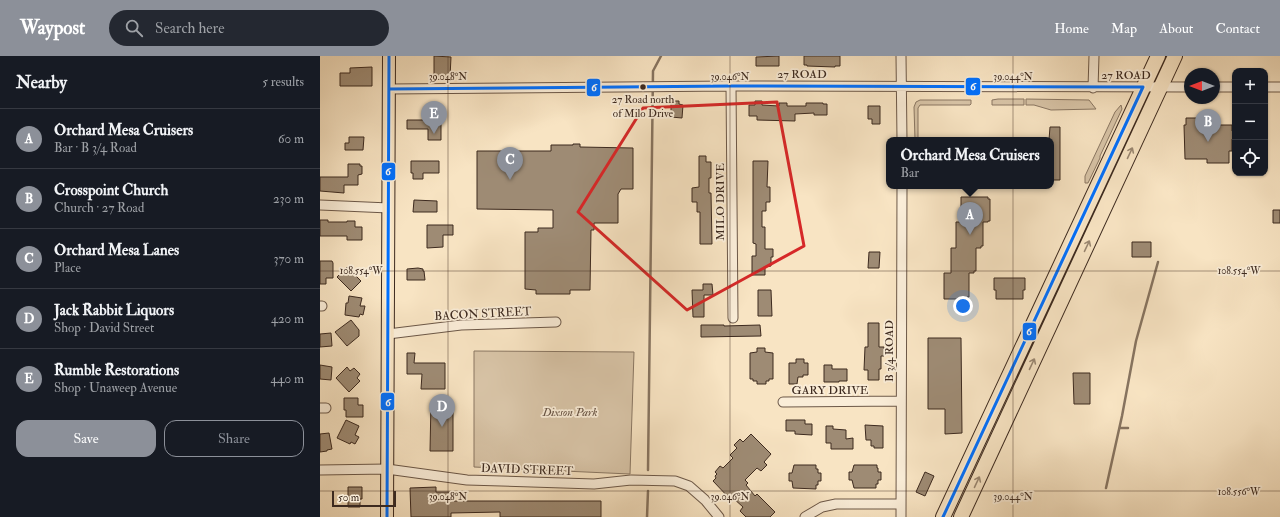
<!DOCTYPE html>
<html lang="en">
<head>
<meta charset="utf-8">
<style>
	body { margin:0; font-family:"IM FELL Double Pica",serif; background:#242831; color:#f1f3f6 }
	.controls { position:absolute; right:12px; top:12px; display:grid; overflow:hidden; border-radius:8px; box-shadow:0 1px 3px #0004 }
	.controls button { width:36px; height:36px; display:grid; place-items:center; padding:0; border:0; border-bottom:1px solid #363941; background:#171b24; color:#f1f3f6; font:20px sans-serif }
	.compass { position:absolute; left:864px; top:12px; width:36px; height:36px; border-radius:50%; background:#171b24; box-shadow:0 1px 3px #0004; rotate:270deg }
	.scale { position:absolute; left:12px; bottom:10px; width:64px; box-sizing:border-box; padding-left:4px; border:2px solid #3d2a1f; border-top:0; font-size:11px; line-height:14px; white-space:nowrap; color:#3d2a1f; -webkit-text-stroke:3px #faedd8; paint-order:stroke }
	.you { position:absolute; left:643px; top:250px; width:14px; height:14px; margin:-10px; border:3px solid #fff; border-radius:50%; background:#1a73e8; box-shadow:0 0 0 6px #1a73e833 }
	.badge { display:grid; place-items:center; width:26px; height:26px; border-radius:50%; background:#8c9099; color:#fff; font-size:13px; font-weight:700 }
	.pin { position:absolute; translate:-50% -33px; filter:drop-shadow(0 1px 2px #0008) }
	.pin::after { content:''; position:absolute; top:21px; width:14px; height:12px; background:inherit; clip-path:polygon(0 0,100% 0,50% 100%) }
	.popup { position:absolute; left:566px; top:81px; width:168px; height:52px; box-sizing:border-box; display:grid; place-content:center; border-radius:8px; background:#171b24; filter:drop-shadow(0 1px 3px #0005); font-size:13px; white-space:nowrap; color:#9ea1a6 }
	.popup b { font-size:15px; color:#f1f3f6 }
	.popup::after { content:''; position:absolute; left:50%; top:100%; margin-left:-8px; border:8px solid transparent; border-top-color:#171b24 }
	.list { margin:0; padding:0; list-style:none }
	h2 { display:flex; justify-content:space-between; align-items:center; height:52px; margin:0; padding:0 16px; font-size:17px }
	h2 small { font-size:13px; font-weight:400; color:#9ea1a6 }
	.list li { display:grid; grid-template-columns:26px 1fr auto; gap:12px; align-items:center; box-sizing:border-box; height:60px; padding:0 16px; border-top:1px solid #363941 }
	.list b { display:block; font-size:15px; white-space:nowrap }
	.list p { margin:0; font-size:13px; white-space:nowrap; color:#9ea1a6 }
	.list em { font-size:13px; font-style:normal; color:#9ea1a6 }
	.actions { display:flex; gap:8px; padding:12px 16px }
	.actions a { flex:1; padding:9px 0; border:1px solid #8c9099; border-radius:12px; text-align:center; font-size:14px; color:#8c9099 }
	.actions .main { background:#8c9099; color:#fff }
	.icon { flex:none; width:22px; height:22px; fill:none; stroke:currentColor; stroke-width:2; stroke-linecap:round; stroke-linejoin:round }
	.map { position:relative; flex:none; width:960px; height:461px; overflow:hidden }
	header { display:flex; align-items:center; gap:24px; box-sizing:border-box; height:56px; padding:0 20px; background:#8c9099; color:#fff }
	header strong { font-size:19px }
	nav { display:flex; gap:22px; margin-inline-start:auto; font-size:14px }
	.search { width:280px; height:36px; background:#242831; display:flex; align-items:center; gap:10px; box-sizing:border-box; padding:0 14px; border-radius:22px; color:#9ea1a6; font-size:15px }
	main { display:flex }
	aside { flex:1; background:#171b24 }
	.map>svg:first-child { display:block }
	.green { fill:#d8c4a7; stroke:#8a7763 }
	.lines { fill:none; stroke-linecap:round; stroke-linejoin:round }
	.stream { stroke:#877460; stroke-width:2.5 }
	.building { fill:#9e8b74; stroke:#3d2a1f }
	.minor-casing { stroke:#6c5848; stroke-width:11 }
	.major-casing { stroke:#3d2a1f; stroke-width:14 }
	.highway-casing { stroke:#3d2a1f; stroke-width:16 }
	.minor { stroke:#faedd8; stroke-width:9 }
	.major { stroke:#f8e4c3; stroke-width:12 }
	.highway { stroke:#f8e4c3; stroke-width:14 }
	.bus-1-casing { stroke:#faedd8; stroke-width:6 }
	.bus-1 { stroke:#0070ff; stroke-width:3 }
	.oneway { stroke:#9a8771 }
	.marked { fill:none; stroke:#d62828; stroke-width:3; stroke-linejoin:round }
	.ticks { fill:none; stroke:#3d2a1f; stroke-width:1; stroke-opacity:0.45 }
	.bus-dot { fill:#3d2a1f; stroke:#faedd8; stroke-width:1.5 }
	.labels { text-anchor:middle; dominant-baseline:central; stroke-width:3.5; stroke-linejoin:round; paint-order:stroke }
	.bus-label { font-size:11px; fill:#3d2a1f; stroke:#faedd8 }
	.street-label { font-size:12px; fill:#3d2a1f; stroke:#faedd8 }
	.park-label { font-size:12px; font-style:italic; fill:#645041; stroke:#faedd8 }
	.ticks-label { font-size:10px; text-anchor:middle; fill:#3d2a1f; stroke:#faedd8; stroke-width:3.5; stroke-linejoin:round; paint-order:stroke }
	.line-badge { stroke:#faedd8; stroke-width:1.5 }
	.badge-label { font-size:11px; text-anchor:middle; font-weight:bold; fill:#fff }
</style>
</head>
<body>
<header>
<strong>Waypost</strong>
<div class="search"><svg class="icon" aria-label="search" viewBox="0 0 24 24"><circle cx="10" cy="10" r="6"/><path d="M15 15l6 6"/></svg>Search here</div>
<nav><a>Home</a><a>Map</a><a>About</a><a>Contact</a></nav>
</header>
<main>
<aside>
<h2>Nearby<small>5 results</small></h2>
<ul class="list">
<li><span class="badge">A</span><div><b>Orchard Mesa Cruisers</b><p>Bar · B 3/4 Road</p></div><em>60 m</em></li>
<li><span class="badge">B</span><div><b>Crosspoint Church</b><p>Church · 27 Road</p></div><em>230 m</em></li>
<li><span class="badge">C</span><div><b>Orchard Mesa Lanes</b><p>Place</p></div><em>370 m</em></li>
<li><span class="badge">D</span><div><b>Jack Rabbit Liquors</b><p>Shop · David Street</p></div><em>420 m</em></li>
<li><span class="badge">E</span><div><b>Rumble Restorations</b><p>Shop · Unaweep Avenue</p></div><em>440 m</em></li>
</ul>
<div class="actions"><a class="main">Save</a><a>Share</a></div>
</aside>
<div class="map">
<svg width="960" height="461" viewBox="0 0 960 461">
	<rect width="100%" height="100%" fill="#f8e4c3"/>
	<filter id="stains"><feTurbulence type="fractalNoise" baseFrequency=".005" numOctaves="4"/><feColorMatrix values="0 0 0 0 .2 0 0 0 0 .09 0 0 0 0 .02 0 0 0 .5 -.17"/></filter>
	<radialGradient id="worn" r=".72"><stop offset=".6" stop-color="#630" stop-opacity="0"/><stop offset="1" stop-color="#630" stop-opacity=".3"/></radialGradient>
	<path class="green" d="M678 43H704V49H672V44Z
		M706 43 769 44 776 53 731 54 714 49H706Z
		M600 44H651V48L650 49H600L598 52V84H595L594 51 596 46Z
		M801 49 802 53 780 100V102L768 127H765V120L795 56Z
		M154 295 314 296 310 418 154 411Z"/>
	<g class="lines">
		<path class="stream" d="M800 372H808
			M328 414 333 15 341 0
			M786 432 802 360 816 285 838 206
			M327 461 328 435"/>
	</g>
	<path class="building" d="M114 0 131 1 130 21H114Z
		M459 0V10H436V1Z
		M484 0H520V10H515V11L487 10V9H484Z
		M52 11V30H20V17H30V12Z
		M351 45H359V48L363 49 362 62 351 61Z
		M435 45H442V49L459 50V47H467V50H486V47H503V48H507V59H494V57L475 58V65L437 64V60H429V49H435Z
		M548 50H560V68H552V63H548Z
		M866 62H882V69H912V75H914V83H912V95H909V107H887V103H865L864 69H866Z
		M87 64H121V84H108V73H87Z
		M730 71H740V124H731V84H729Z
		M29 81H44L43 94H25V87H29Z
		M253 88H260V91L313 92V133H301L298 138V167H274V174H271L270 234H250V238H216V234L205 233V176H218V172H233V154L157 153V95H231V89H253Z
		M379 100H386V106H391V122H389V137H391L392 188H380V156H377V146H372V132L379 131Z
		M91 105H119V117H103V123H93V117H91Z
		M433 105H448L447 131H450V146H446V155H442V171H445V193H453V201H451V210L445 211V219H432V200H436V188L433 187Z
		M28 108H40V110H42V118L38 119V129H24V137L0 135V121H28Z
		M641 141H668V143H670V165H668V166H663V190H661V192H656V215H654V217H649V241H647V243H624V217H631V192H636V166H641Z
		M94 144 117 145V156H93Z
		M953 154H960V167H953Z
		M0 164H8V166H27V165H35V171H42V184H27V180H0Z
		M107 169H133V179H123V191L107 192Z
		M812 186H831V201H812Z
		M549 196H560L559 212H548Z
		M0 205H12L13 207V222H6V228H0Z
		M27 211 41 225 31 235 17 221Z
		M98 212 103 213V215H104L105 224H87V213Z
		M674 222H705V234H703V243H676V234H674Z
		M383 228H392L393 239H384V261H373L372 234H383Z
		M438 234H451L452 260H438Z
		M29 240 42 242 40 250H45L43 259 40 258 39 261 25 259 26 247H28Z
		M31 264 39 274V280L27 290 15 276Z
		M548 267H559V291H564V300H561V313H559V324H548V314H544L545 291H548Z
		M381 269H404V270L440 269 441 280 381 281Z
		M11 277 12 290 0 291V278Z
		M608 282H641L642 377 625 378V353H608Z
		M437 292H445V296L453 297V323H449V325H446V328H437V325H433V323H430V297L437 296Z
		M87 297H95L94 307H125V333H101L102 318H87Z
		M476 303H484V307H488V319H483V321H478L477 328H469V307H476Z
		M0 309 12 311 11 324 0 323Z
		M504 309H512V313H527V325H519V326H504Z
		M27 311 30 315 34 312 40 318 37 322 40 325 29 336 16 322Z
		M753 317H770V348H754Z
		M24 342H38V349H43V361H26V354H24Z
		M111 346 133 347V395H110Z
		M26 364 39 370 35 379 39 381 35 388 31 386 30 388 17 382Z
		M466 364H485V368H492V379L475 378V375H466Z
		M545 369 563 370V392H554V390H551V384H546Z
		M506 370H513V373L526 374V383L533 382V393H511V387H506Z
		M9 377 12 393 7 394V395L0 396V378Z
		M431 378 451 398 444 406 447 409 441 415 437 412 425 424 428 427 426 429 435 440 437 438 455 456 450 461H426L420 455 423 451 413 442 411 444 393 425 396 422 395 420 397 418 395 416 400 410 403 412 413 402 410 399 417 392 414 389 420 383 423 386Z
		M474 409H496V413H498V417H501V425H498V429H496V433L473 432 472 425H469V417H472Z
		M534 409H557V412H558V416H561V424H558V428H556V432H534L532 424H529V416H532Z
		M605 416 614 420 605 440 596 436Z
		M28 431H42V443H40V451H28Z
		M116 431V436H132L131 445H281V461H180V456L131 457V461H91L90 432Z"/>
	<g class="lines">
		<defs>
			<path id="minor" d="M581 0 582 84
				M411 30 413 262
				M894 31H915
				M945 31H960
				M773 32 774 0
				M69 33 411 30 870 31
				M0 149 69 152
				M0 250H2
				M68 278 141 269 236 266
				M463 346 581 345
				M0 352H6
				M0 414 67 413 147 424 274 428 311 424 355 425 369 430 385 444 399 461
				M485 461 502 451 516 448H581
				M581 461 582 130"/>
			<path id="major" d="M67 461 69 0"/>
			<path id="highway" d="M623 461 838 0
				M641 461 855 0"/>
		</defs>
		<use href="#minor" class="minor-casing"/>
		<use href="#major" class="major-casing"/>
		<use href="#highway" class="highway-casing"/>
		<use href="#minor" class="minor"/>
		<use href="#major" class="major"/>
		<use href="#highway" class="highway"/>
		<defs>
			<path id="bus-1" d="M69 33 411 30 823 31 623 461
				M67 461 69 0"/>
		</defs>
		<use href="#bus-1" class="bus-1-casing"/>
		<use href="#bus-1" class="bus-1"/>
	</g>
	<defs><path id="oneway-shaft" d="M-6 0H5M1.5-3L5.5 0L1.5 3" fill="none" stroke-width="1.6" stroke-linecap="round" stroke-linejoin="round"/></defs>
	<g class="oneway">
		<use href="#oneway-shaft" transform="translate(810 97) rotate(-65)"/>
		<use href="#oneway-shaft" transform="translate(767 190) rotate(-65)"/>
		<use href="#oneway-shaft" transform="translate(712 308) rotate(-65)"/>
		<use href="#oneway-shaft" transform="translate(657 426) rotate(-65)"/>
	</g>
	<path class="marked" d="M457 46 484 190 367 254 258 156 323 52Z"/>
	<path class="ticks" d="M128 0V461M410 0V461M693 0V461M0 215H960M0 435H960"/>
	<circle class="bus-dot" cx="323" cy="31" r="3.5"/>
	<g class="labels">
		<g class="bus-label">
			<text x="323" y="43">27 Road north<tspan x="323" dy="14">of Milo Drive</tspan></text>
		</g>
		<g class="street-label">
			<text x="482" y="18">27 ROAD</text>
			<text x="806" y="19">27 ROAD</text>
			<text transform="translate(400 146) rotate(-90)">MILO DRIVE</text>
			<text transform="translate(163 258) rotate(-3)">BACON STREET</text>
			<text transform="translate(569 295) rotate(-90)">B 3/4 ROAD</text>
			<text x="510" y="334">GARY DRIVE</text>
			<text transform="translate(207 414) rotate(2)">DAVID STREET</text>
		</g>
		<g class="park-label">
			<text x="250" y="356">Dixson Park</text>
		</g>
	</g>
	<g class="ticks-label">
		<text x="128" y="24">39.048°N</text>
		<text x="410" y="24">39.046°N</text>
		<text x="693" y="24">39.044°N</text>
		<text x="919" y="218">108.554°W</text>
		<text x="41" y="218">108.554°W</text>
		<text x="919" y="439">108.556°W</text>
		<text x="128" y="444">39.048°N</text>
		<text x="410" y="444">39.046°N</text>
		<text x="693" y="444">39.044°N</text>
	</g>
	<g class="line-badge">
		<rect x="645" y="21" width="16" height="19" rx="4" fill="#0070ff"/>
		<rect x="266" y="22" width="15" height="19" rx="4" fill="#0070ff"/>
		<rect x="61" y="106" width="15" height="19" rx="4" fill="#0070ff"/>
		<rect x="702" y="266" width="15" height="19" rx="4" fill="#0070ff"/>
		<rect x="60" y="336" width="15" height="19" rx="4" fill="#0070ff"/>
	</g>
	<g class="badge-label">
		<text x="653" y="34">6</text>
		<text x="274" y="35">6</text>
		<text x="68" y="119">6</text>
		<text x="709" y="279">6</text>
		<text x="68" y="350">6</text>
	</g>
	<rect width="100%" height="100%" filter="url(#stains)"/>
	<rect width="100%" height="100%" fill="url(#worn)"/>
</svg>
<div class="controls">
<button>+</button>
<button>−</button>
<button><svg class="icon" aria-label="locate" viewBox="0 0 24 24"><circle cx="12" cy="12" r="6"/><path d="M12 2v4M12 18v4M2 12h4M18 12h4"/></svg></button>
</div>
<svg class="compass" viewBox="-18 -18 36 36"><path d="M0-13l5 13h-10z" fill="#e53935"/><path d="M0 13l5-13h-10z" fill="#9ea1a6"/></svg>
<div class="scale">50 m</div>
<div class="you"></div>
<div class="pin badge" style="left:650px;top:179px">A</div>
<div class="popup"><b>Orchard Mesa Cruisers</b>Bar</div>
<div class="pin badge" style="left:888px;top:86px">B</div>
<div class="pin badge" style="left:190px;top:124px">C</div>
<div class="pin badge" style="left:122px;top:371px">D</div>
<div class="pin badge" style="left:114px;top:78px">E</div>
</div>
</main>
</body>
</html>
